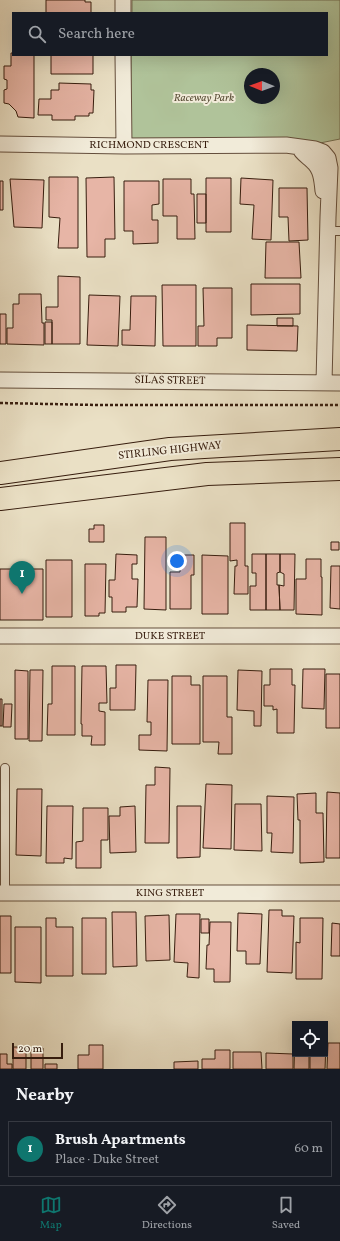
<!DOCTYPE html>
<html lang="en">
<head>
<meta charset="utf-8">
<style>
	body { margin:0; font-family:Vollkorn,serif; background:#20242c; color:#f1f3f6 }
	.controls { position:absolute; right:12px; bottom:12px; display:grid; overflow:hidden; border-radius:0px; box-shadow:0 4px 16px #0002 }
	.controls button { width:36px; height:36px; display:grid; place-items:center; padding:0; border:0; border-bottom:1px solid #363941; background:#171b24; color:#f1f3f6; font:20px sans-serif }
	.compass { position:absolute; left:244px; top:68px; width:36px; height:36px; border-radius:50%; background:#171b24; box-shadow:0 4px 16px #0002; rotate:271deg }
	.scale { position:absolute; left:12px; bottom:10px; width:51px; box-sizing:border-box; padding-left:4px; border:2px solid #371d0e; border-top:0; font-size:11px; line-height:14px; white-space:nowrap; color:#371d0e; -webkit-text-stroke:3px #f1ebd9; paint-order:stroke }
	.you { position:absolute; left:177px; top:561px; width:14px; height:14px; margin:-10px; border:3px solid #fff; border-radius:50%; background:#1a73e8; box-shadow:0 0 0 6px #1a73e833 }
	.badge { display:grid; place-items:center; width:26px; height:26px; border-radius:50%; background:#0f766e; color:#fff; font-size:13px; font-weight:700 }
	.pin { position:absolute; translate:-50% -33px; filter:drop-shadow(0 1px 2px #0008) }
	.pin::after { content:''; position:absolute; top:21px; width:14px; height:12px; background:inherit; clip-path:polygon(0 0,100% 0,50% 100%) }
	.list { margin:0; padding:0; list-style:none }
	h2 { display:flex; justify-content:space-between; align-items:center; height:52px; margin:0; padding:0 16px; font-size:17px }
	h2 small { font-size:13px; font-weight:400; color:#9ea1a6 }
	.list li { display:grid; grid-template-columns:26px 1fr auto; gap:12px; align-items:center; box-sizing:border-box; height:56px; margin:0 8px 8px; padding:0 8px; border:1px solid #363941; border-radius:0px }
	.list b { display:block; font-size:15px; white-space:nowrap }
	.list p { margin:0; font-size:13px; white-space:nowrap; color:#9ea1a6 }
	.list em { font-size:13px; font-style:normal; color:#9ea1a6 }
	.icon { flex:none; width:22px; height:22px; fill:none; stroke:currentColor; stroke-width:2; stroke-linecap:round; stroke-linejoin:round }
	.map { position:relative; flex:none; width:340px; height:1069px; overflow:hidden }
	.search { position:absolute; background:#171b24; box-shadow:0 4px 16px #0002; left:12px; right:12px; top:12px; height:44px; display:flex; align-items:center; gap:10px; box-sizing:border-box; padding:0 14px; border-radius:0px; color:#9ea1a6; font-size:15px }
	.sheet { height:116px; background:#171b24 }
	nav { display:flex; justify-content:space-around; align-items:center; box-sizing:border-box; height:56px; border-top:1px solid #363941; background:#171b24; font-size:11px; color:#9ea1a6 }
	nav a { display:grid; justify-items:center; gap:2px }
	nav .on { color:#0f766e }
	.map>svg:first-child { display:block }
	.green { fill:#b0c39a; stroke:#747054; fill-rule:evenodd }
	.building { fill:#e7b5a6; stroke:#371d0e }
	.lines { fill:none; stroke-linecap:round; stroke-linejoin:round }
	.lane-casing { stroke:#644e3c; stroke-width:10 }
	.street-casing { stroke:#644e3c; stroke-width:17 }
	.highway-casing { stroke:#371d0e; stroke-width:24 }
	.path { stroke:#371d0e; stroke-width:2.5; stroke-dasharray:3 2; stroke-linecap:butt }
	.lane { stroke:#f1ebd9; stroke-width:8 }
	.street { stroke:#f1ebd9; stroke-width:15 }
	.highway { stroke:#eae0c5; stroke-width:22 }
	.labels { text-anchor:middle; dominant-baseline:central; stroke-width:4; stroke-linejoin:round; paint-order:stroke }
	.park-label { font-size:11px; font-style:italic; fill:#5b4f38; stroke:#f1ebd9 }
	.street-label { font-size:11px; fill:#371d0e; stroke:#f1ebd9 }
</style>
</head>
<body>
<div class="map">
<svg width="340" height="1069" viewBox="0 0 340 1069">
	<rect width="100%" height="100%" fill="#eae0c5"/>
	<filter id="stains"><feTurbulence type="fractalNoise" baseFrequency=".005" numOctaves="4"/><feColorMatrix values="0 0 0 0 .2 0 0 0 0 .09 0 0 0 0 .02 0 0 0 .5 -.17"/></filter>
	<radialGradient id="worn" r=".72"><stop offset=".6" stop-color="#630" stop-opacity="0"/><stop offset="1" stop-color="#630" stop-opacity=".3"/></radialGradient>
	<path class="green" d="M132 0H340V139L320 143 130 141 131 55H327V13H132ZM250 74H274V98H250Z"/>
	<path class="building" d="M46 0H85V2H91V13H46Z
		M11 53H13V55H34V118L18 117 16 111 9 104 4 103V90L7 89V80L4 79V66H11Z
		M51 55H93V74H51Z
		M59 83 91 84V90H94L93 113H89V116H75V120H52V115H38L39 99H51V90H59Z
		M49 177H78V248H58L60 218 49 217Z
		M114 177 115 239H105V257H87L86 178Z
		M206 178H231V232H206Z
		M241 178 273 180 271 240 252 239 254 205 240 204Z
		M10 179 44 180 42 228 14 227Z
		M163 179H191V194H194L195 239H177V216H163Z
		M0 181H3V210H0Z
		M124 181H159V204L152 205V220H158V243L133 244V231H124Z
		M279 188H307L308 240 289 241 288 217H279Z
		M197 194H206V223H197Z
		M266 242H299L301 278H265Z
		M58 276 80 277V344H52V320H46V307H58Z
		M251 284H300V314L251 315Z
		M162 285H196V346H163Z
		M203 288H232V338H217V346H198V326H204Z
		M19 294H41L42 323H44V345L7 344V328H13V304H19Z
		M89 295 120 296 118 346 87 345Z
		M131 296H156L155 346 122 345V330H130Z
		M0 314H6V344H0Z
		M277 318H293V326H277Z
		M45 322H52V344H45Z
		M247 325 298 326 297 351 247 350Z
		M230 523H245V566H248V594H234L235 566H237V560L230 561Z
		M94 525H104V542H89V529H94Z
		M145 537H166V610L144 609Z
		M331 542H339V550H331Z
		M116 554 137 555V564H132V579H138L137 607H126V612H112V597H109V580H115Z
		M252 554H266V610H250V586H256V573H252Z
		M266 554H280V572L277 573V585H279L280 610H266Z
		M280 554H295L294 610H280L279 585 284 586V574L280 572Z
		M180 555H194V575H191V609H170V572H180Z
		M202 555 228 556V614H202Z
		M306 559H321V577H322V615L296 614V579H306Z
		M46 560H72V617H46Z
		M85 564H106L105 613H99V616H85Z
		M331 566H340V609L330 608Z
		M0 569H43V620H0Z
		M116 665H136L135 710H110V688H116Z
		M52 666H75V735H47L48 704H52Z
		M82 666H106L107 703H99V711L105 712V745H91L92 736H82V724H81Z
		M270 669H292V685H295L294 733H277V709L273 710V706H264V685H270Z
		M303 669H325L324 709 302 708Z
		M15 670 28 671V739H15Z
		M30 670H43L42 741H29Z
		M238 670 262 671 261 726H254V711L237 710Z
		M326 674H340V728H326Z
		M172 676H191V685H200V744H172Z
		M203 676H227V717H232V754H218L219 742H203Z
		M148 680H168L167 751 139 750V735H151V722H147Z
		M0 699H2V726H0Z
		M4 704H12L11 727H3Z
		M155 767 170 768 169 843H145L146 785H155Z
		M206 784 232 785 231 849 203 848Z
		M17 789H42L41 856 16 855Z
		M327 792 340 793V858H326Z
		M316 793V813H323L324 862 300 863V820H298L297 794Z
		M267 796 294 797 293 853 271 852 272 833H267Z
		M235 804H261L262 851 234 850Z
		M47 806H73L72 859 64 858V863H46Z
		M135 806 136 852 110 853 109 816H120V807Z
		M177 806H201L200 857 177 858Z
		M83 808H108V840H101V868H76V842L83 841Z
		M269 910H282V916H294L292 973 267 972Z
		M112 912H136L137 966 113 967Z
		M238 913 262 914 260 964H246V951H237Z
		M176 914H200L199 978 187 977 188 963 174 962Z
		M169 915 170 960 146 961 145 916Z
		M0 916H11V973H0Z
		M46 918H56V927H73V976H46Z
		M82 918H106V974H82Z
		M300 918H323L322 979H296V942L300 943Z
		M201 919H209V933H201Z
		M210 922H231L230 982H214V969H206L207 945H209Z
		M332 923 340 924V956H331Z
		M15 927H41V983L15 982Z
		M295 1034V1054H309V1069H294Z
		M325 1042H326L325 1069H310V1054H325Z
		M328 1043H340V1069H327Z
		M89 1045H103V1069H78V1055H89Z
		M13 1047H26V1069H13Z
		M31 1048H43V1069H31Z
		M215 1050H230V1069H202V1059H215Z
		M233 1052H261L262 1069H233Z
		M266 1053 293 1054V1069H266Z
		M0 1054H7V1064H12V1069H0Z
		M198 1061V1069H174V1062Z
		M45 1064H57V1069H45Z"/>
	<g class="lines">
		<defs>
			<path id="lane" d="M328 231H340
				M5 768V893"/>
			<path id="street" d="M123 0V13
				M123 55 124 146
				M0 144 124 146 286 145 315 149 323 152 328 158 330 168 328 217 324 383
				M299 147C301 153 308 157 312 161 321 168 322 180 323 191
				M0 380 340 383
				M0 636H340
				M0 893H340"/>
			<path id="highway" d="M0 473 170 449 340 439
				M0 499 207 474 340 469"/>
		</defs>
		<use href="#lane" class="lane-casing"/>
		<use href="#street" class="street-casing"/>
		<use href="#highway" class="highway-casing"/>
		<path class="path" d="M0 403 98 405H340"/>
		<use href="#lane" class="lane"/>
		<use href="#street" class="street"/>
		<use href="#highway" class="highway"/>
	</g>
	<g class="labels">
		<g class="park-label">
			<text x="204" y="98">Raceway Park</text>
		</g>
		<g class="street-label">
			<text x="149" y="145">RICHMOND CRESCENT</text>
			<text transform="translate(170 381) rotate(1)">SILAS STREET</text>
			<text transform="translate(170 451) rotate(-6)">STIRLING HIGHWAY</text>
			<text x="170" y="636">DUKE STREET</text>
			<text x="170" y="893">KING STREET</text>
		</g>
	</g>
	<rect width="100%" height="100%" filter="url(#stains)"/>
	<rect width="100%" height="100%" fill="url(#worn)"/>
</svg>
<div class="controls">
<button><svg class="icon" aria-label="locate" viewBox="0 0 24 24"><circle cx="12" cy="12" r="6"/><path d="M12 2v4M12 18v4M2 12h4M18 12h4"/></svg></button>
</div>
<svg class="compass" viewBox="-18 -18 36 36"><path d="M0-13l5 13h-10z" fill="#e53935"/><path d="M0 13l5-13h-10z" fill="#9ea1a6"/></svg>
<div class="scale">20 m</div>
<div class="you"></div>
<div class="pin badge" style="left:22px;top:594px">1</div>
<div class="search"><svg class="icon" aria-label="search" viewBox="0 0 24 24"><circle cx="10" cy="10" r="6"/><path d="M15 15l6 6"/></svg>Search here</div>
</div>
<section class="sheet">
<h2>Nearby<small></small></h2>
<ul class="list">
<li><span class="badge">1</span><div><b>Brush Apartments</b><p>Place · Duke Street</p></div><em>60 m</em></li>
</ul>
</section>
<nav>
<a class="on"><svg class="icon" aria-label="map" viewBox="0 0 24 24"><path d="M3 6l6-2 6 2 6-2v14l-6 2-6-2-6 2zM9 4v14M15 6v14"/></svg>Map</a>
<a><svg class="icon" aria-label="directions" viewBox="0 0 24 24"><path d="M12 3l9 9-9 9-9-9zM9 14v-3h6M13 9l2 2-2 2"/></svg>Directions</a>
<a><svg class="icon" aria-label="saved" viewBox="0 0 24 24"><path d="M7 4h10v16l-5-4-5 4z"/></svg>Saved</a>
</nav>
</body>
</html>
